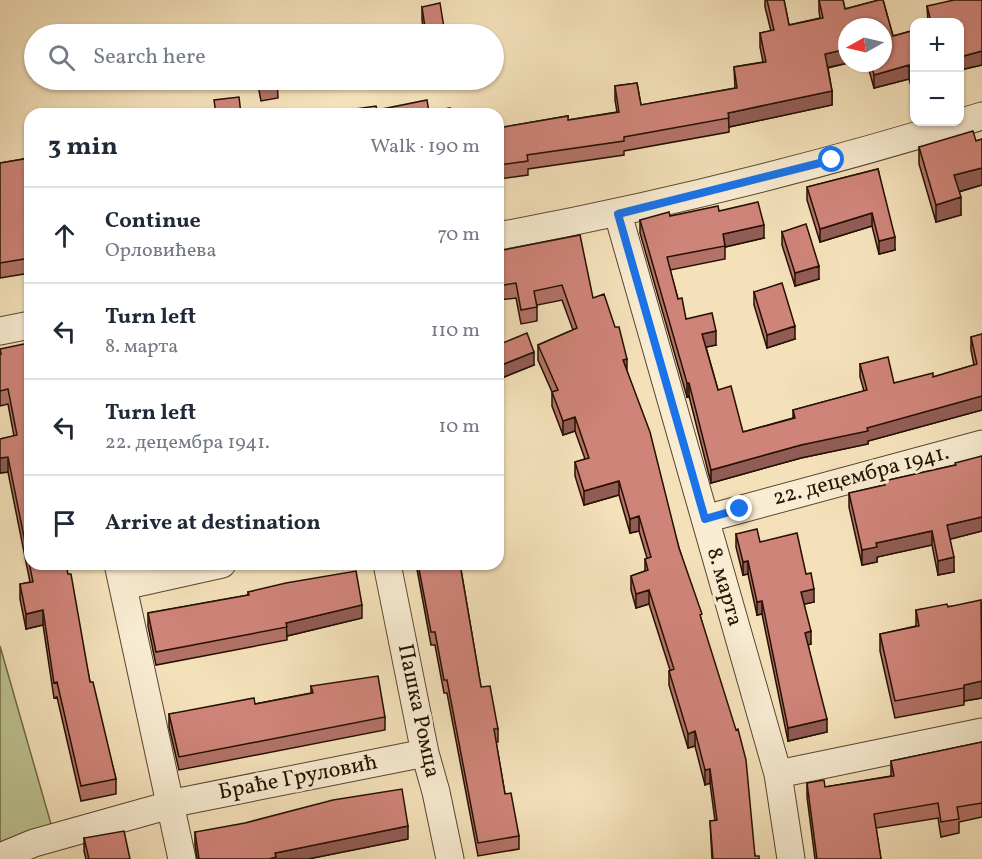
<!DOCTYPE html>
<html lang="en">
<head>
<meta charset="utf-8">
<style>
	body { margin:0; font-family:Vollkorn,serif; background:#f6f6f7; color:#1f2937 }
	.controls { position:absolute; right:18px; top:18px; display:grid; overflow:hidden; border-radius:12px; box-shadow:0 2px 4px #0004 }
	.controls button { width:54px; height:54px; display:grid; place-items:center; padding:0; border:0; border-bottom:2px solid #e0e1e3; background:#fff; color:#1f2937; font:30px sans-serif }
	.compass { position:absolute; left:838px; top:18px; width:54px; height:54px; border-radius:50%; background:#fff; box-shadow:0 2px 4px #0004; rotate:262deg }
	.stop { position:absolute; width:18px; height:18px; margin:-14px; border:4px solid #1a73e8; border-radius:50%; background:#fff }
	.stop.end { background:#1a73e8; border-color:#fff; box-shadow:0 2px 6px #0008 }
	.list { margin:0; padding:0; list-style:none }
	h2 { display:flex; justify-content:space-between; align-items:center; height:78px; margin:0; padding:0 24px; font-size:26px }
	h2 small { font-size:20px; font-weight:400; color:#747a83 }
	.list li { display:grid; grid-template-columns:39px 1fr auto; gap:18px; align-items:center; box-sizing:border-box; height:96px; padding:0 24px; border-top:2px solid #e0e1e3 }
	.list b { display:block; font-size:22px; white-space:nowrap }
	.list p { margin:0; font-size:20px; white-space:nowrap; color:#747a83 }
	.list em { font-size:20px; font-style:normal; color:#747a83 }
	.icon { flex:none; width:33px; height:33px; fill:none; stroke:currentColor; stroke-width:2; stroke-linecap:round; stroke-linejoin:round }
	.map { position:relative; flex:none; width:982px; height:859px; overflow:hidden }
	.search { position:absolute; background:#fff; box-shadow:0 2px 4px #0004; left:24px; top:24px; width:480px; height:66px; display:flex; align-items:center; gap:15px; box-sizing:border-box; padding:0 21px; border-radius:33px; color:#747a83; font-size:22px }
	.panel { position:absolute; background:#fff; box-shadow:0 2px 4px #0004; left:24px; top:108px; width:480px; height:462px; border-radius:18px }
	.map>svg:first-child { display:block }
	.green { fill:#bcc28f; stroke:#706948; stroke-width:1.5 }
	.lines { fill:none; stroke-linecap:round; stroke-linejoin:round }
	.minor-casing { stroke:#594430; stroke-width:29 }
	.minor { stroke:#f8ecd2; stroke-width:27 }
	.wall { fill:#b27268; stroke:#251002; stroke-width:1.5 }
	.shaded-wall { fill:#915c55; stroke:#251002; stroke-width:1.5 }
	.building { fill:#cf8479; stroke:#251002; stroke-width:1.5 }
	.route { stroke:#1a73e8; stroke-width:8 }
	.labels { text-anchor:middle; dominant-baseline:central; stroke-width:6; stroke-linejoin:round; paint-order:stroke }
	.street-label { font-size:22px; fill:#251002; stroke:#f8ecd2 }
</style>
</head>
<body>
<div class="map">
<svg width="982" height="859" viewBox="0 0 982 859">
	<rect width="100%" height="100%" fill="#f4e1ba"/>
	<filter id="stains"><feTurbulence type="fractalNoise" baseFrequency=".00333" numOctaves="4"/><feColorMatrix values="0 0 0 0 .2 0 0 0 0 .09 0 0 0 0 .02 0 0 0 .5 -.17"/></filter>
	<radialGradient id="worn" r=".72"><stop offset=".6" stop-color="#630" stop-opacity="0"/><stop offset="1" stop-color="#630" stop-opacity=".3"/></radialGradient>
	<path class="green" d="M0 646 51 824 0 847Z"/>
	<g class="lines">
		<defs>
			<path id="minor" d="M618 214 778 774 791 859
				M498 236C662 206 823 165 982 116
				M0 331 30 325
				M705 519 982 444
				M118 564 182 859
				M387 564 425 753 436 792 450 859
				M123 586 222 564
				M778 774 982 732
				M0 857 34 843 184 801 425 753"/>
		</defs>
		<use href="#minor" class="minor-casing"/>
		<use href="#minor" class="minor"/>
	</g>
	<path class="wall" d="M765 0H784L789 25 820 18 819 11V0H843L845 9 879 0H883L893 36 915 30V85L911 86 909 79 874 88 867 63H883V27H847V63H848L828 68 832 91V105L729 127V132L624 151V155L528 169V175L498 179V128L568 116V120L617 112 615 100V86L637 83 641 105 735 88 734 67 763 62 760 47V33L771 31 765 7Z
		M982 0V65L960 70V22H928L927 6Z
		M422 7 445 34H424L422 20Z
		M257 80H277L278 98 261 101Z
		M982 139V185L959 192 961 215 936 222 919 164V147L976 141Z
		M30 158V273L0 278V163Z
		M878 169 895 250 879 254 872 226 820 242 807 200V187Z
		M719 211 764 238 725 247V259L670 270 678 299 686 319 716 345 706 347 718 390 743 432 793 418V410L864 391 860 377V364L894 383 933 377 974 365 971 350V337L982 334V410L868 441V444L801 458 711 483 689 396 687 397 640 233V220L670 216Z
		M782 232 819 279 795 286 782 245Z
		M498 251 593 298 627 371 679 548 702 622 755 856 759 859H712L710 821H715L710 783 705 785 695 746 688 748 669 685V671L670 670 649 604 636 608 631 590V576L645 571V559L647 558 639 531 630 533 619 495 584 505 575 476V462L585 459 575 431 563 435 552 406V392L538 360V345L573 330 562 300 537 305V321L521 324 516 298 498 300Z
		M754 292 795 339 767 348 754 305Z
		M498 345 534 365 499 379 498 376Z
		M0 349H30V396H28L90 682 116 779V794L81 801 57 697 54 698 43 625 26 629 20 599V584L30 582 8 472 0 473V439L14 436 8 404 0 406Z
		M982 456V531L950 539 954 572 938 575 932 545 877 557V562L862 565 849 507V493L884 485V481L955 465Z
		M736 534 760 542 806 574 814 602 804 604 811 644 808 645 827 732 788 741 762 614 757 615 748 574 743 575 736 547Z
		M416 564H460L481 687 498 729V742H496L505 794 519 836V849L478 856 447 693H444L435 645H431Z
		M248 592 362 618 287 636V640L156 665 148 626V613L248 595Z
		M982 603V698L964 701V705L895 718 880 651V634L916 626V610Z
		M311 686 385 717V730L179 770 169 727V714L255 704 311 693Z
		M982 742V817L959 822V833L941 837 938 818 876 828 881 859H815L807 797V783L825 787 891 776V761Z
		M195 832 408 839 308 859H197L195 845Z
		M84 838 130 859H86L84 851Z"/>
	<path class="shaded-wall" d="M847 49V63H848L825 68V54Z
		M982 51V65L960 70V57Z
		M909 65V79L874 88V75Z
		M915 71V85L911 86V72Z
		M832 91V105L729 127 728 113Z
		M982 168V185L954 193V175Z
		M961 197V215L936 222V205Z
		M872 213V226L820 242V229Z
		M764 225V238L725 247 723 234Z
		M895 237V250L879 254V241Z
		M819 266V279L795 286V273Z
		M795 326V339L767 348V335Z
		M716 331V345L702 348V334Z
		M534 352V365L499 379V366Z
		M627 359V373L623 360Z
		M30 381V396L25 397V382Z
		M687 383H689V396L687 397Z
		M982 396V410L868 441V444L801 458 711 483V470L801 445Z
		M575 417V431L563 435V421Z
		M8 457V472L0 473V458Z
		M619 481V495L584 505V491Z
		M639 516V531L630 533V519Z
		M982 517V531L947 540V525Z
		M932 531V545L877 557V562L862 565V550L876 543Z
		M954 557V572L938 575V561Z
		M748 561V574L743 575V562Z
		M814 589V602L801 605V592Z
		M649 590V604L636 608V594Z
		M762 601V614L757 615V602Z
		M362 605V618L287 636 286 623Z
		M43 610V625L26 629V614Z
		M811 631V644L805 646V633Z
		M982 681V698L964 701V685Z
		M827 719V732L788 741V728Z
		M695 731V746L688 748V734Z
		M710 769V783L705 785V770Z
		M408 826V839L308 859H269L275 853Z"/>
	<path class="building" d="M767 0H784L789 25 823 18 819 0H843L845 9 879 0H883L893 36 915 30V71L911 72 909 65 874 75 871 63H883V27H847V49L825 54 832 91 728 113 729 118 624 137V141L527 155 528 161 498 165V128L568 116V120L619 112 615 86 637 83 641 105 737 88 734 67 766 62 760 33 774 30Z
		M954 0H982V51L960 57V22H931L927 6Z
		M440 3 445 34H426L422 7Z
		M260 80H277L278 85 261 88Z
		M239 97 241 114H216L214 100Z
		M427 100 429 112 450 108 451 114H341L340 111 376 106 377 110Z
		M973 131 976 141 982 139V168L954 175 961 197 936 205 919 147Z
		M30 158V258L0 263V163Z
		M878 169 895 237 879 241 872 213 820 229 807 187Z
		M758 202 764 225 723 234 725 246 667 257 678 299 682 298 686 319 712 313 716 331 702 334 718 390 731 386 743 432 795 418 793 410 867 390 860 364 888 357 894 383 933 373V377L977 364 971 337 982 334V396L867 428 868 431 801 445 711 470 689 383H687L640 220 669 212 670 216 718 206 719 211Z
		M806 224 819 266 795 273 782 232Z
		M580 235 593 298 604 294 615 327H619L627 359 623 360 650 432 679 548 702 614 700 615 736 730 738 729 746 760 755 856H759V859H713L710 821 717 820 710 769 705 770 695 731 688 734 669 671 674 669 649 590 636 594 631 576 648 570 645 559 651 557 639 516 630 519 619 481 584 491 575 462 589 458 575 417 563 421 552 392 558 390 538 345 577 328 562 285 534 291 537 307 521 310 516 283 498 286V251Z
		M782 283 795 326 767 335 754 292Z
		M527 333 534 352 499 366 498 363V345Z
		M29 343 30 349V381L25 382 30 408V564H66L68 574H71L90 682H93L116 779 81 786 57 682 54 683 43 610 26 614 20 584 33 582 8 457 0 458V439L17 435 8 389 0 391V354H1L0 349Z
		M982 456V517L947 525 954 557 938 561 932 531 876 543 877 547 862 550 849 493 885 485 884 481 956 465 955 463Z
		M757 529 760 542 797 533 806 574 811 573 814 589 801 592 811 631 805 633 827 719 788 728 762 601 757 602 748 561 743 562 736 534Z
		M418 564H460L481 687 490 686 498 729H494L505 794 511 793 519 836 478 843 447 680H444L435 632H431Z
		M356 571 362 605 286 623 287 627 156 652 148 613 249 595 248 592 286 583Z
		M981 600 982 681 964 685V688L895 701 880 634 919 626 916 610 947 604 948 607Z
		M378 676 385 717 179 757 169 714 254 698 255 704 313 693 311 686Z
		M982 742V803L957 807 959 819 941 822 938 803 874 814 881 859H817L807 783 824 780 825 787 894 776 891 761Z
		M402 789 408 826 275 853 276 857 269 859H199L195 832 245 823 333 800Z
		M124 831 130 859H89L84 838Z"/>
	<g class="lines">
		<path class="route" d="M740 509 705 519 618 214 832 160"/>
	</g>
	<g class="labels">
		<g class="street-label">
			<text transform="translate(861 476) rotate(-15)">22. децембра 1941.</text>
			<text transform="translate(724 587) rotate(74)">8. марта</text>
			<text transform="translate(418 711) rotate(78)">Пашка Ромца</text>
			<text transform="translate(298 778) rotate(-11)">Браће Груловић</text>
		</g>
	</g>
	<rect width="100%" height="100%" filter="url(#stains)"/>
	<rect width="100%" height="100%" fill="url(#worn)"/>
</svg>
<div class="controls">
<button>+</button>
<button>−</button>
</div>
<svg class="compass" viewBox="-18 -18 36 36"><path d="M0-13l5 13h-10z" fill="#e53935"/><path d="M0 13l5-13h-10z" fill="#747a83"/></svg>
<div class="stop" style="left:832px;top:160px"></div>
<div class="stop end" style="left:740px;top:509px"></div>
<div class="search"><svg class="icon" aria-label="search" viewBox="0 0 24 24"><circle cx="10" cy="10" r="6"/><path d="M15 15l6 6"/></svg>Search here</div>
<section class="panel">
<h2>3 min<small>Walk · 190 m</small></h2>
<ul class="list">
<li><svg class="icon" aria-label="ahead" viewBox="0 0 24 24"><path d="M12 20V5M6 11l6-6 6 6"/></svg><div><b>Continue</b><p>Орловићева</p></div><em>70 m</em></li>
<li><svg class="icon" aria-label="left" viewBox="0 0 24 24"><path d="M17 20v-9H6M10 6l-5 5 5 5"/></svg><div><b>Turn left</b><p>8. марта</p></div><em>110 m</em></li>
<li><svg class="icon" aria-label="left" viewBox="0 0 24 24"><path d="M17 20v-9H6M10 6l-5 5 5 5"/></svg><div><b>Turn left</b><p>22. децембра 1941.</p></div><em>10 m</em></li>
<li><svg class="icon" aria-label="arrive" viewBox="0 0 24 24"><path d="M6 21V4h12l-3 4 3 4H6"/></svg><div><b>Arrive at destination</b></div></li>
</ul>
</section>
</div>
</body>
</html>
